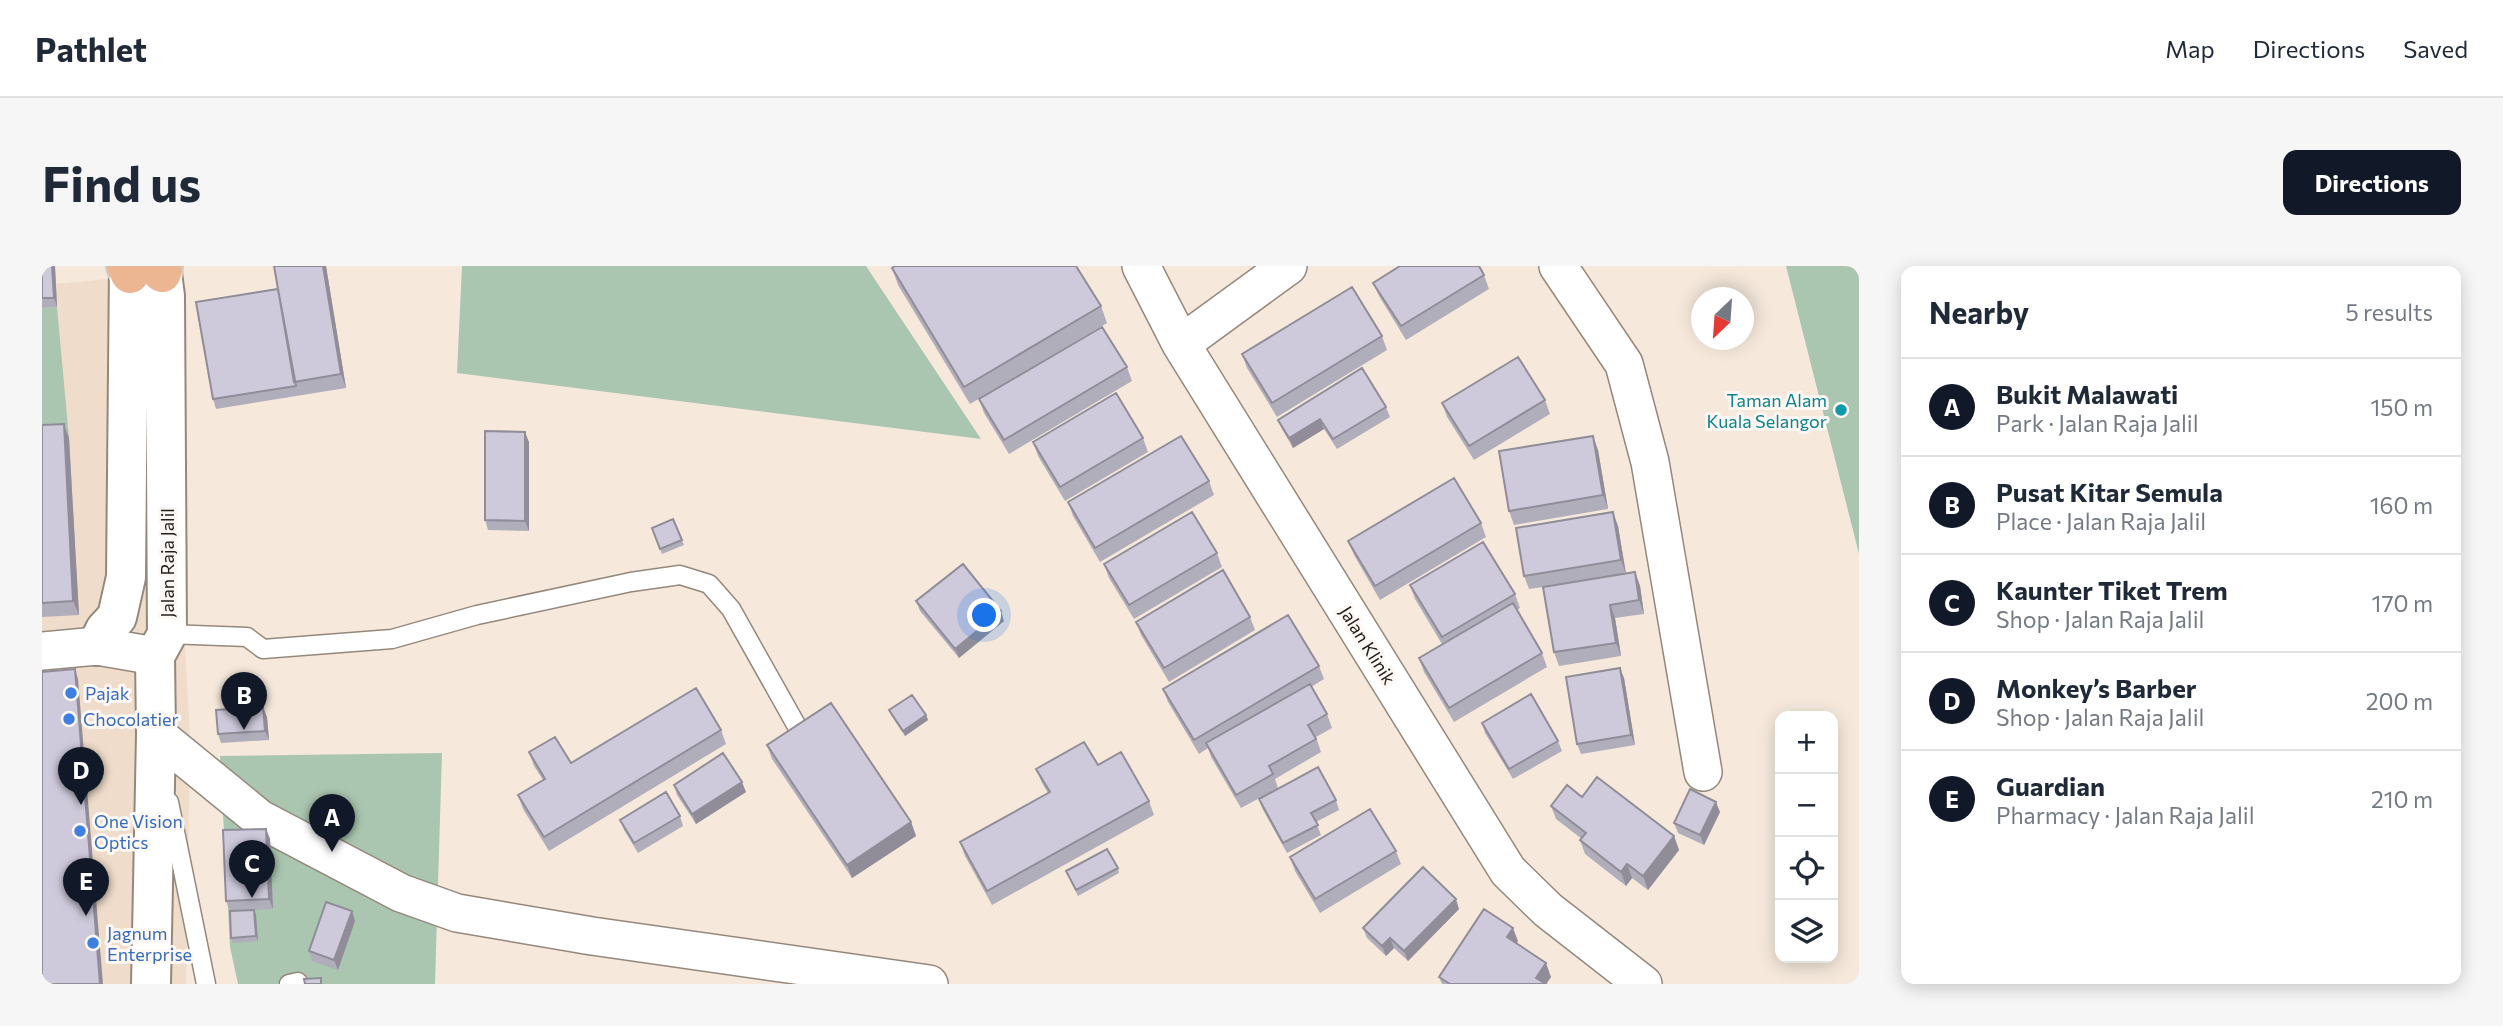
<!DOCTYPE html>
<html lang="en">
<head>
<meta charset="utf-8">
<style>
	body { margin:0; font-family:Commissioner,sans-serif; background:#f6f6f7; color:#1f2937 }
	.controls { position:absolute; right:21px; bottom:21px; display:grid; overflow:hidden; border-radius:14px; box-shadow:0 4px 18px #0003 }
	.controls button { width:63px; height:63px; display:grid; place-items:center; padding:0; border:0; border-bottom:2px solid #e0e1e3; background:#fff; color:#1f2937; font:35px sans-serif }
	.compass { position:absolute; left:1649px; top:21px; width:63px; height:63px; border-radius:50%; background:#fff; box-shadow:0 4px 18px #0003; rotate:205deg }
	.you { position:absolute; left:943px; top:350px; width:24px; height:24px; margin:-18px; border:5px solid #fff; border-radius:50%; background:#1a73e8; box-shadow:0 0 0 10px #1a73e833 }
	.badge { display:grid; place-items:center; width:46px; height:46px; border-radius:50%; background:#111827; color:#fff; font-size:23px; font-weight:700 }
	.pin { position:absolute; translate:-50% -58px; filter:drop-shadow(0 2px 4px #0008) }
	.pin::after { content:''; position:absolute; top:37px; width:24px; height:21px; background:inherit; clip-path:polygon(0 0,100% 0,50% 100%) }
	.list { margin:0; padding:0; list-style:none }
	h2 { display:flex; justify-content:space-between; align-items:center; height:91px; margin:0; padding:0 28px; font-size:30px }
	h2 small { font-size:23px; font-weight:400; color:#747a83 }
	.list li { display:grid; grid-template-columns:46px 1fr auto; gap:21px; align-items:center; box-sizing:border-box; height:98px; padding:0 28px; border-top:2px solid #e0e1e3 }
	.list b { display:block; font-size:26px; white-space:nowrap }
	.list p { margin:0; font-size:23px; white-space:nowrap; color:#747a83 }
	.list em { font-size:23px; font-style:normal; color:#747a83 }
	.icon { flex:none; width:38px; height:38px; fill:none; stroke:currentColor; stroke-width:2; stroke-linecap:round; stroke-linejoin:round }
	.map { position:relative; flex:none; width:1817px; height:718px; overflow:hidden; border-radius:14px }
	header { display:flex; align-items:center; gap:42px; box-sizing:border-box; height:98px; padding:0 35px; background:#fff; border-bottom:2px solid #e0e1e3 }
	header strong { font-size:33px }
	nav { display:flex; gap:38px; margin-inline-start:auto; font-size:24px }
	.intro { display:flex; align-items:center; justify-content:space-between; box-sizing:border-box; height:168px; padding:0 42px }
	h1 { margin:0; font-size:49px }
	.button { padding:18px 32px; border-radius:14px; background:#111827; color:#fff; font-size:24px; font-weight:700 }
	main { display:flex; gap:42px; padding:0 42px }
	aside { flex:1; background:#fff; border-radius:14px; box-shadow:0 4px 18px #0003 }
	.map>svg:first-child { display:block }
	.built { fill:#efdcca }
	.green { fill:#abc6b0 }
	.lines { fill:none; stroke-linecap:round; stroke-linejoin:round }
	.service-casing { stroke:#94887c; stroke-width:21 }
	.minor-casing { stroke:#94887c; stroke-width:40 }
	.tertiary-casing { stroke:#94887c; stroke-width:42 }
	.trunk-casing { stroke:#cecdcc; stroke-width:42 }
	.service { stroke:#fff; stroke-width:18 }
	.minor { stroke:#fff; stroke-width:37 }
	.tertiary { stroke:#fff; stroke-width:38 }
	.trunk { stroke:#ecb692; stroke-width:38 }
	.wall { fill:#b1aebc }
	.shaded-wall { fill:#908d99 }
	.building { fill:#cecadb; stroke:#908d99; stroke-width:2 }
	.culture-dot { fill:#0f9aa8; stroke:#fdf8f3; stroke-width:2.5 }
	.shop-dot { fill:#3f7fe0; stroke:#fdf8f3; stroke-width:2.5 }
	.labels { text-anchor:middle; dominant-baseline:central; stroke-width:6; stroke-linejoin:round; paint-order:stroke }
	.culture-label { font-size:18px; fill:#0d838f; stroke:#fdf8f3; text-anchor:end }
	.street-label { font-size:18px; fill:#1f1b16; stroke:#fdf8f3 }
	.shop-label { font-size:18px; fill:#366cbe; stroke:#fdf8f3; text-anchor:start }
</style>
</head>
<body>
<header>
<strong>Pathlet</strong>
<nav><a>Map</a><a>Directions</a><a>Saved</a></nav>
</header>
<div class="intro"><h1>Find us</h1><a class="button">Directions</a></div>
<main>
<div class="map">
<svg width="1817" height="718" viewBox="0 0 1817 718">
	<rect width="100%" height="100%" fill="#f6e9dc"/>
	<path class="built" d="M142 6 141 343 148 473 144 718H0V19Z"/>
	<path class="green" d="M420 0H824L939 173 415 107Z
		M1744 0H1817V288Z
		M15 41 27 172 0 174V42Z
		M400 487 393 718H196L188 681 178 490Z"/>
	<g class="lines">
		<defs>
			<path id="service" d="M125 368 205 371 221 383 350 373 435 349 589 316 638 309 667 318 689 343 757 464
				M127 536 164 718
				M247 718 256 716"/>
			<path id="minor" d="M1099 0 1139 78 1466 605 1506 644 1601 718
				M1516 0 1582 98 1608 196 1661 506
				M1139 78 1246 0
				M0 385 55 380 113 390
				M114 468 218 553 359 627 415 647 550 670 887 718"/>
			<path id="tertiary" d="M55 380 63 364 75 351 84 311 87 0
				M109 718 114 468 113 390 125 368 123 30 119 0"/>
			<path id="trunk" d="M84 0 88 8
				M120 7 121 0"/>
		</defs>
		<use href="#service" class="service-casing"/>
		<use href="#minor" class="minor-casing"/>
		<use href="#tertiary" class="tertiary-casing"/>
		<use href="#trunk" class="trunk-casing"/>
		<use href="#service" class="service"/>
		<use href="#minor" class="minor"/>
		<use href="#tertiary" class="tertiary"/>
		<use href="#trunk" class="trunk"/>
	</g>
	<path class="wall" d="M0 0H13L15 41 0 42Z
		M284 0 304 122 174 143 171 133 236 23Z
		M850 2 1059 40 1065 57 928 138 856 19Z
		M1442 9 1447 23 1364 74 1337 30 1331 17Z
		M1340 70 1345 84 1235 151 1205 102 1200 88Z
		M1085 101 1090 115 967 188 942 147 937 133Z
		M1503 134 1508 148 1432 194 1405 151 1400 137Z
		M1344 141 1348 151 1295 183 1282 163 1251 182 1240 163 1236 154Z
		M0 159 27 172 37 349 0 351Z
		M1101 172 1106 186 1023 235 996 190 991 176Z
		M487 176V265L446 264 443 254Z
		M1556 184 1566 243 1472 259 1467 245Z
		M1167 215 1172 229 1058 296 1031 250 1026 236Z
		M631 253 642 279 620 288 610 262Z
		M1439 257 1444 271 1338 334 1312 289 1306 275Z
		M1576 260 1584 308 1593 306 1598 320 1602 348 1573 352 1579 390 1517 400 1512 386 1501 321 1487 323 1482 310Z
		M1175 287 1180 301 1092 353 1067 312 1062 298Z
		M1368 319 1473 328 1478 342 1475 344 1500 387 1505 401 1412 456 1382 406 1377 392 1400 378 1373 333Z
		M874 335 962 355 917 392 878 345Z
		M1208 351 1213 364 1127 416 1099 369 1094 356Z
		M1277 400 1282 413 1269 421 1285 448 1290 462 1274 471 1279 486 1233 513 1236 522 1199 542 1169 491 1166 482 1157 488 1126 436 1121 423Z
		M1582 412 1593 479 1539 488 1535 478Z
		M847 444 884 449 886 454 863 470 849 449Z
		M225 451 227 474 179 477 176 468Z
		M1440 457 1516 475 1520 485 1471 513 1443 467Z
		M679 464 684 478 507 585 481 543 476 529 501 514 492 500 487 486 529 497Z
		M725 479 869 556 874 570 810 612 730 493Z
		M1056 499 1107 535 1112 549 950 639 923 590 918 576 1006 527 1000 517 994 503Z
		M632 519 704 526 654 558 635 529Z
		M1540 531 1632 570 1637 584 1606 624 1590 612 1584 620 1543 588 1538 574 1540 573 1514 553 1509 540Z
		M1217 533 1294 534 1297 544 1274 556 1279 569 1245 587 1220 542Z
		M1678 546 1662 579 1636 567 1632 557Z
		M638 550 641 560 596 587 582 564 578 554Z
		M224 563 228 573 231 643 212 644 214 649 216 675 191 677 189 672 188 645 184 635Z
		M1354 585 1359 598 1278 647 1253 605 1248 591Z
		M1076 602 1077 607 1036 630 1024 605Z
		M1417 643 1366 695 1352 682 1344 690 1325 672 1321 662Z
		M310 645 313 655 296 704 270 695 267 685Z
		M1476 675 1474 677 1509 711 1504 718H1400L1397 711Z"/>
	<path class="shaded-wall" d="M10 0H13L15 41 12 32Z
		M281 0H284L304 122 299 108Z
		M1278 153 1282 163 1251 182 1247 172Z
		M22 158 27 172 37 349 31 335Z
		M483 166 487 176V265L483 255Z
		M1551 170 1556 184 1566 243 1561 229Z
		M1571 246 1576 260 1584 308 1579 294Z
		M1593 306 1598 320 1602 348 1597 334Z
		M1568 339 1573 352 1579 390 1574 377Z
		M959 345 962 355 917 392 913 383Z
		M1578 402 1582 412 1593 479 1589 469Z
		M33 403 36 413 61 718H58Z
		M221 441 225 451 227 474 223 465Z
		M884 449 886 454 863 470 861 465Z
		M700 516 704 526 654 558 650 548Z
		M1674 536 1678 546 1662 579 1658 569Z
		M869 556 874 570 810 612 805 599Z
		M224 563 228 573 231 643 227 633Z
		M1632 570 1637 584 1606 624 1601 610Z
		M1585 598 1590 612 1584 620 1579 606Z
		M1414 633 1417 643 1366 695 1362 685Z
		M212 644 214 649 216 675 214 670Z
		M310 645 313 655 296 704 292 694Z
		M1471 662 1476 675 1470 685 1465 671Z
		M1348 672 1352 682 1344 690 1340 680Z
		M1504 697 1509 711 1504 718 1494 712Z"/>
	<path class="building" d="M0 0H10L12 32H0Z
		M232 0H281L299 108 252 116Z
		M853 0H1034L1059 40 922 121 850 2Z
		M1358 0H1437L1442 9 1359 60 1331 17Z
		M1310 21 1340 70 1230 137 1200 88Z
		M236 23 254 120 171 133 154 36Z
		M1060 61 1085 101 962 174 937 133Z
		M1476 91 1503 134 1427 180 1400 137Z
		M1320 102 1344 141 1291 173 1278 153 1247 172 1236 154Z
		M1074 127 1101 172 1018 221 991 176Z
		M22 158 31 335 0 337V159Z
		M443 165 483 166V255L443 254Z
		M1139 170 1167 215 1053 282 1026 236Z
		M1551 170 1561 229 1467 245 1457 185Z
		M1412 212 1439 257 1333 320 1306 275Z
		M1150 246 1175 287 1087 339 1062 298Z
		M1571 246 1579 294 1482 310 1474 262Z
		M631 253 640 274 618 283 610 262Z
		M1441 276 1473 328 1400 371 1368 319Z
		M921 298 959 345 913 383 874 335Z
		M1181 304 1208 351 1122 402 1094 356Z
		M1593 306 1597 334 1568 339 1574 377 1512 386 1501 321Z
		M1471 337 1500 387 1407 442 1377 392Z
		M1246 349 1277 400 1152 474 1121 423Z
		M1578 402 1589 469 1535 478 1524 411Z
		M33 403 58 718H0V406Z
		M1268 418 1285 448 1266 459 1274 473 1227 500 1231 508 1194 529 1164 477Z
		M654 422 679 464 502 571 476 529 503 513 487 486 513 471 529 497Z
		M1489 428 1516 475 1467 503 1440 457Z
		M870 429 884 449 861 465 847 444Z
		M789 437 869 556 805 599 725 479Z
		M221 441 223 465 176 468 174 444Z
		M1042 476 1056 499 1079 486 1107 535 945 625 918 576 1008 526 994 503Z
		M681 487 700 516 650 548 632 519Z
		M1276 501 1294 534 1269 547 1276 559 1241 577 1217 533Z
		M1555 511 1632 570 1601 610 1585 598 1579 606 1538 574 1544 567 1509 540 1525 519 1540 531Z
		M1648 523 1674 536 1658 569 1632 557Z
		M624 526 638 550 592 577 578 554Z
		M1328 543 1354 585 1273 633 1248 591Z
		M224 563 227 633 184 635 181 564Z
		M1065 583 1076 602 1034 624 1024 605Z
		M1381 601 1414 633 1362 685 1348 672 1340 680 1321 662Z
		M284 636 310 645 292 694 267 685Z
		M1442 643 1471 662 1465 671 1504 697 1494 712 1504 718H1408L1397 711Z
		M212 644 214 670 189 672 188 645Z
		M279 712V718H263L262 713Z"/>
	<circle class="culture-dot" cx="1799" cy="144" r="7"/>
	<g class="shop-dot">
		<circle cx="29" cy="427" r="7"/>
		<circle cx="27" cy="453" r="7"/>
		<circle cx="38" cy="565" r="7"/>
		<circle cx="51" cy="677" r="7"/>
	</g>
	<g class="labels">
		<g class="culture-label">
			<text x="1785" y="134">Taman Alam<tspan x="1785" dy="21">Kuala Selangor</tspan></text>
		</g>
		<g class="street-label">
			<text transform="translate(125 297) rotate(-90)">Jalan Raja Jalil</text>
			<text transform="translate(1326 379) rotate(58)">Jalan Klinik</text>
		</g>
		<g class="shop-label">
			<text x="43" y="427">Pajak</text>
			<text x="41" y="453">Chocolatier</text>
			<text x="52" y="555">One Vision<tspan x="52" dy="21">Optics</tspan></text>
			<text x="65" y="667">Jagnum<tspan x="65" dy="21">Enterprise</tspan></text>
		</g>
	</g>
</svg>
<div class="controls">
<button>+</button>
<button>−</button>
<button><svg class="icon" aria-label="locate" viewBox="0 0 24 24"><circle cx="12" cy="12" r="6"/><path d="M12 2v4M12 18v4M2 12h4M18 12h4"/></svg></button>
<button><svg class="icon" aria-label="layers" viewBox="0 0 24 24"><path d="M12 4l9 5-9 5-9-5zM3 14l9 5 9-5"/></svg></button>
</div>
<svg class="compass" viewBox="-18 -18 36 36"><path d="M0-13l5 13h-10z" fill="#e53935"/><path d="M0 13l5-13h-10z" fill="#747a83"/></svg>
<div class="you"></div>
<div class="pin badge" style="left:290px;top:586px">A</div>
<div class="pin badge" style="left:202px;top:464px">B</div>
<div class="pin badge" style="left:210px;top:632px">C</div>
<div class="pin badge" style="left:39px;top:539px">D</div>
<div class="pin badge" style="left:44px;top:650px">E</div>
</div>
<aside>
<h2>Nearby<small>5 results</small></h2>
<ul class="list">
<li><span class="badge">A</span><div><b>Bukit Malawati</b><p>Park · Jalan Raja Jalil</p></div><em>150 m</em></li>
<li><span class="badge">B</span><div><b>Pusat Kitar Semula</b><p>Place · Jalan Raja Jalil</p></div><em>160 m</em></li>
<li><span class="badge">C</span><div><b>Kaunter Tiket Trem</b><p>Shop · Jalan Raja Jalil</p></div><em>170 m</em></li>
<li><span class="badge">D</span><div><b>Monkey’s Barber</b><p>Shop · Jalan Raja Jalil</p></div><em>200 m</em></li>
<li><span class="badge">E</span><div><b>Guardian</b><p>Pharmacy · Jalan Raja Jalil</p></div><em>210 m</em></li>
</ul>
</aside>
</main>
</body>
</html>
